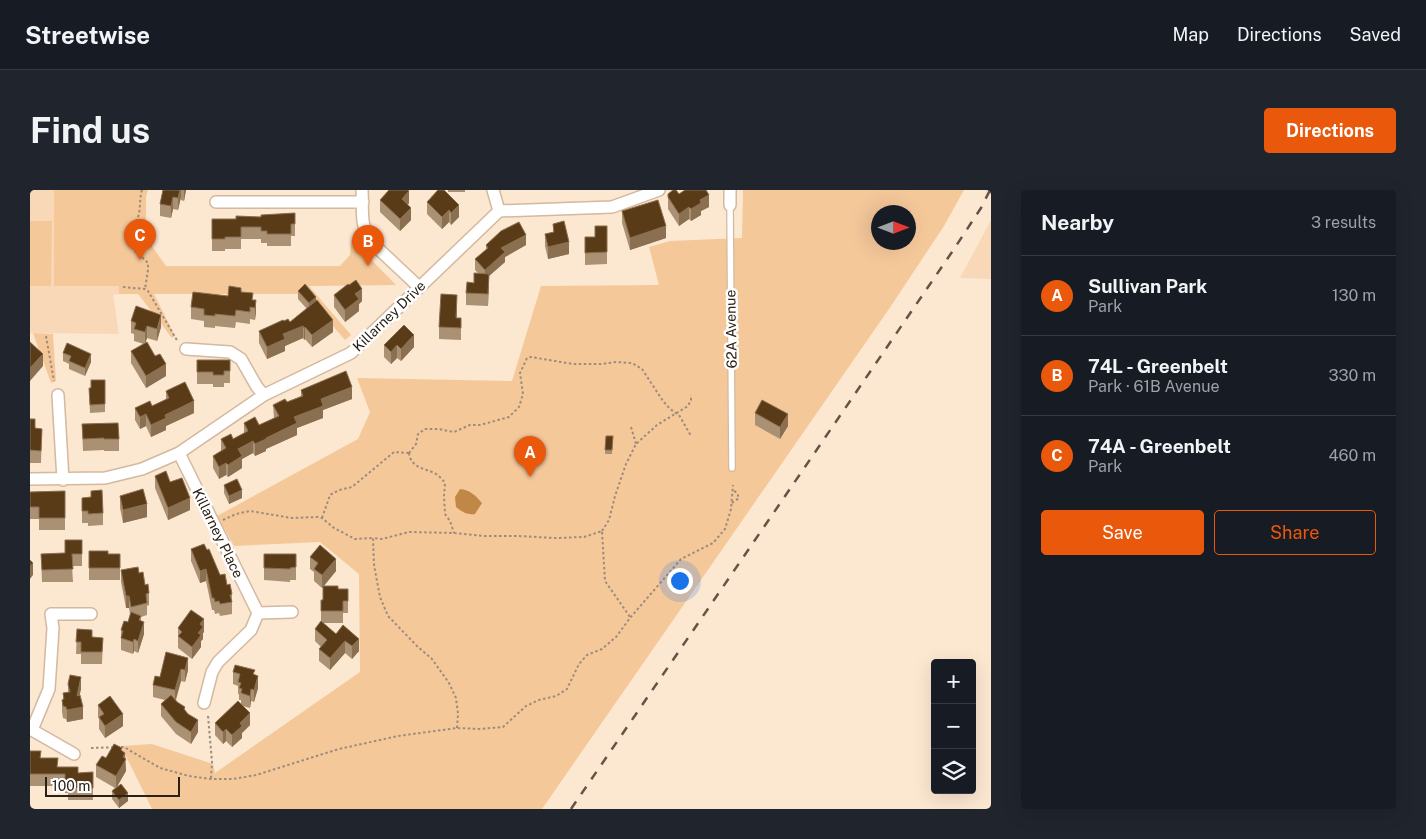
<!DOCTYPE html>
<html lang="en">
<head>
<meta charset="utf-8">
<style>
	body { margin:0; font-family:"Public Sans",sans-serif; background:#20242c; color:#f1f3f6 }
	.controls { position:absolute; right:15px; bottom:15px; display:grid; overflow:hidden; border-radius:5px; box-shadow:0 5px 20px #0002 }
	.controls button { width:45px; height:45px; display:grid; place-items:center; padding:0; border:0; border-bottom:1px solid #363941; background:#171b24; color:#f1f3f6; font:25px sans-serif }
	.compass { position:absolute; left:841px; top:15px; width:45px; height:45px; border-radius:50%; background:#171b24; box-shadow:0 5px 20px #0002; rotate:90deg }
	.scale { position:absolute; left:15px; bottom:12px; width:135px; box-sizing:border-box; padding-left:5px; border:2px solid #2a2016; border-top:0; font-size:14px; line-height:18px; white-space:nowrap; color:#2a2016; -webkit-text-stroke:4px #fff; paint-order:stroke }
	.you { position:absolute; left:649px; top:390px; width:18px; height:18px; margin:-12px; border:4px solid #fff; border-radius:50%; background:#1a73e8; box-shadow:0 0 0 8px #1a73e833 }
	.badge { display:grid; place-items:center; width:32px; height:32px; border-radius:50%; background:#ea580c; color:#fff; font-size:16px; font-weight:700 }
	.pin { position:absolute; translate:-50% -41px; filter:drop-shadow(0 1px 2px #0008) }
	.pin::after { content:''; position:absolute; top:26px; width:18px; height:15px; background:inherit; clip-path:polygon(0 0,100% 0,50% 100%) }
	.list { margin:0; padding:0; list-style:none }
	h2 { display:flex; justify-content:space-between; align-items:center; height:65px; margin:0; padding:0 20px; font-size:21px }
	h2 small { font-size:16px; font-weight:400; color:#9ea1a6 }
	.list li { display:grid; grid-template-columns:32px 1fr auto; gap:15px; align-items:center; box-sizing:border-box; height:80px; padding:0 20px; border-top:1px solid #363941 }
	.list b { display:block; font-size:19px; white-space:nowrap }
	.list p { margin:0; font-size:16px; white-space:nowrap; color:#9ea1a6 }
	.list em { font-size:16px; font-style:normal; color:#9ea1a6 }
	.actions { display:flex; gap:10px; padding:15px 20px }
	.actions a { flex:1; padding:11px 0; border:1px solid #ea580c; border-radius:5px; text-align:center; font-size:18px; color:#ea580c }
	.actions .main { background:#ea580c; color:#fff }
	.icon { flex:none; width:28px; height:28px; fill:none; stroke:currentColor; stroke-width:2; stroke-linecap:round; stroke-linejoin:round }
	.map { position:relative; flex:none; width:961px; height:619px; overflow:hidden; border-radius:5px }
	header { display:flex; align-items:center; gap:30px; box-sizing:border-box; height:70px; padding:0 25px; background:#171b24; border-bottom:1px solid #363941 }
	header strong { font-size:24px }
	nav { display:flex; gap:28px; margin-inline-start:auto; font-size:18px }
	.intro { display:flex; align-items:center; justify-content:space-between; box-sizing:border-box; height:120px; padding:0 30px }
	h1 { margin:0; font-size:35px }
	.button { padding:12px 22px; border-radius:5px; background:#ea580c; color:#fff; font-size:18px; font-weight:700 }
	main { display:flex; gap:30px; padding:0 30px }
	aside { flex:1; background:#171b24; border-radius:5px; box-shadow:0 5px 20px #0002 }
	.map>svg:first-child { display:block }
	.built { fill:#f9d8b8 }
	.green { fill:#f5c89a; fill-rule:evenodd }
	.water { fill:#c18746 }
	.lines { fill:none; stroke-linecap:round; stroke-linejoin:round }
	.lane-casing { stroke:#d3b99f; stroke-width:8 }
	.street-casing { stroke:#d3b99f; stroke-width:14 }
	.path { stroke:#9c8c7c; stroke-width:2; stroke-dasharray:2.5 2.5; stroke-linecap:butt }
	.lane { stroke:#fff; stroke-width:5.5 }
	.street { stroke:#fff; stroke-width:11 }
	.rail { stroke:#625547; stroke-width:2.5; stroke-dasharray:9 9; stroke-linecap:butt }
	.wall { fill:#aa9174 }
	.shaded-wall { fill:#8a6f50 }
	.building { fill:#593b18; stroke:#8a6f50 }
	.labels { text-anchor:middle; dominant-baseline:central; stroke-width:5; stroke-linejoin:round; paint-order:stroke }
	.street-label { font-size:14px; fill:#2a2016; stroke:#fff }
</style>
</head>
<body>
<header>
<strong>Streetwise</strong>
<nav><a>Map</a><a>Directions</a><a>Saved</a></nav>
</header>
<div class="intro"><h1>Find us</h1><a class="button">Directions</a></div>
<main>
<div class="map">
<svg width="961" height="619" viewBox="0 0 961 619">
	<rect width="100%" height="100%" fill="#fce7d1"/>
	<path class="built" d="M0 0H89V104L83 105 89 144 0 143Z
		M961 30V89L930 88Z"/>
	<path class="green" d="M24 0H118L116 7V48L136 76H310L320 65 321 49 366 95 279 96 321 145 315 150 275 104H124L145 146 142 148 108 104H89V96H24Z
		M713 0H934L914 36 859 119 512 619H122L91 556 122 554 183 574 185 583 330 482 329 384 290 352 204 356 187 326 328 249 340 222 327 188 482 191 511 96 629 95 619 57 640 51 712 48ZM848 22H878V52H848Z
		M0 31H22L21 96H0Z
		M3 143 23 144 26 191 21 193Z"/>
	<path class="water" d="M430 299C440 300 445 305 452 313L445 324C437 325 432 322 426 317L425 307Z"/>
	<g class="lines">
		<defs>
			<path id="lane" d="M700 15 702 278"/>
			<path id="street" d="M332 0C333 18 330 36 340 51L389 97
				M463 0 469 21
				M700 0V15
				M186 12H333
				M156 159 200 162 211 169 227 197 234 205
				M28 205 33 290
				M149 263 228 423 221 440 188 472 182 482 174 513
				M0 289 75 288 112 279 149 263 234 205 321 163 469 21 582 17 629 0
				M228 423 262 422
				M2 540 19 499 23 438 21 424H61
				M2 540 44 564"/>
		</defs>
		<use href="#lane" class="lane-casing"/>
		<use href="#street" class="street-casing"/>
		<path class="path" d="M112 0C109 9 111 19 108 27 106 32 102 36 100 41 94 57 109 63 118 73V80L115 99
			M93 97 115 99 118 101 148 152
			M16 146 24 191
			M601 237 606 254
			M379 263 386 254 388 244 395 239H408L424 242 440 235H450L479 227 489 217 493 204 490 183 497 168 501 167 543 174H571L586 172 602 173 612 179 633 211 640 219 649 225 661 246
			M379 263C381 279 396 278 406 284 410 287 413 290 415 293L414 306 415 324 420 331 424 343
			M702 313 709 308 707 303 703 300
			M292 328 300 305 309 300 322 297 364 262 379 263
			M193 330 206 324 220 321 262 328 288 327 292 328 304 338 325 349 342 348
			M572 341 579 330 585 306 596 274 606 254 627 235 658 216 661 210V205
			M178 526 182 572 181 589
			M427 538 428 524 426 508 419 493 402 469 387 456 358 426 350 407 344 375 343 348 352 349 379 342 424 343 454 346H487L526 348 554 347 572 341 575 391 600 427
			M61 558 94 557 130 578 159 586 181 589H203L226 585 309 559 368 546 427 538 449 539 473 537 496 516 509 510 526 506 537 499 549 474 557 465 572 459 586 447 600 428 651 369 683 353 695 339 701 319 703 295"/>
		<use href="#lane" class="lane"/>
		<use href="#street" class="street"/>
		<path class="rail" d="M541 619 922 62 951 18 960 0"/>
	</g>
	<path class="wall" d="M133 0H156L154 11 151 10V7L148 20 143 19 141 28 130 26V14Z
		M418 0H435V2H418Z
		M638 4H649L679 17 671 21V25L661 31 659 29 649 36 638 19Z
		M350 10 379 13 378 15 381 30 370 41 350 22Z
		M397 12 429 15V27L421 35 419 32 412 39 397 24Z
		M592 21 636 48 600 60 592 33Z
		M265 23V46H261V56H237V53H231V49H211V59H195V61H182V29H206Z
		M523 34 539 64 518 69 515 56V44L523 42Z
		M577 36V74L555 75V47H565Z
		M456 55H496L475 67V72L459 86 458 116 436 115V103L444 93 448 83 445 80V69L456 60Z
		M268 101 286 111 303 142 282 157 275 149 274 150 273 148 255 156V161L237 169 229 153V141L254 131 260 132 277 119 268 109Z
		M211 102 223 110H226L225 130 220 129V134L206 132 205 138 185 136V138L174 137V131L161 129V117Z
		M304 105 332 111 329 114V121L315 132 304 117Z
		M427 117V128H431V150L409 149V137Z
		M101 131 131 137 127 151 117 148 115 153 136 186 116 198 101 173V161L114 154 104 151V144L101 143Z
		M354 155 384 157 371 171 367 168 361 174 354 167Z
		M33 163 61 172 55 186 39 179V174L33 171Z
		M167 170H200V193H194V197H183V194H167Z
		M75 190V222L60 223 59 198H61Z
		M271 200 322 209 293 220V228L267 238V245L236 259V261L225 266 223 263 212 269V278L198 287 196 285 189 289 183 278V266L191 261V249H203L214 243V233L229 235 244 228 243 215 257 212 271 206Z
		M136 201 164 223 136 236V240L121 247 116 236 110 239 105 230V218L122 216 136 210Z
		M725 223 758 236 750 249 725 235Z
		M0 229 5 238 12 239 11 273H0Z
		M52 234 89 249V261H74V260L53 261Z
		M576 246H583L582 264H575Z
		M125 286 140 292 160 320 138 330 125 298Z
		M194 295 212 308 199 314 194 303Z
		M35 301V340H9V329H0V302Z
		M61 301 73 323V335L58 336V333H52V308L61 307Z
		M90 306 117 327 93 333 90 318Z
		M52 350V376H42L43 392H12L11 364 35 363Z
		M161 359 177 360 190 385 202 404V424L190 426 189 423 185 424 184 420H182L176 391 170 393 161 371Z
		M59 361 78 364H90V390H59Z
		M234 364H266V390H260V392L234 390Z
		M280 367 306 381 294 396 308 399H318V423H313V433H293L306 444 329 461 322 469 315 463 300 480 289 471V459L291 457 285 451V439L291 432V410H293V397L292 398 284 391V382L280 379Z
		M91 380 109 383 119 403V415L117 416V425L111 427V431L114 444 108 463 104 461 103 464 91 460V440L98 432 100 424 99 418H96L91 392Z
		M148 438 174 442 173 443V449L171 451V457L162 469 148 458Z
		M47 439 62 447 73 448 72 474H51V464H46Z
		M136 462 158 480 155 492 151 491 146 510 155 520 168 542 161 554 146 544 131 526V514L135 510 123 507V495L130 487Z
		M203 482 225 485 228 498 224 512 221 511 220 518 213 516 220 535 212 543V548L202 557 196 551 193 554 185 545V533L211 514V510H209V504H208V496L203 494Z
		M38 494 51 499 49 505 53 529 37 532 36 529 33 528 32 522V510L33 509V503L38 502Z
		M68 515 93 536 75 548 69 539V529L68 527Z
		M0 561 11 568 28 577 48 583 63 582V610H38V603H35V596H0Z
		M92 561 95 568 96 581 87 597 98 611 89 618 82 609V601L85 598 66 587V575L76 568Z"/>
	<path class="shaded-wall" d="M150 0H151V7L148 20V8Z
		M154 0H156L154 11Z
		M379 1V13L372 21V9Z
		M679 5V17L671 21V25L661 31V19L670 10Z
		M143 7V19L141 28V16Z
		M429 15V27L421 35V23Z
		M659 17V29L649 36V24Z
		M381 18V30L370 41V29Z
		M419 20V32L412 39V27Z
		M636 36V48L600 60V48Z
		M496 45V55L475 67V72L459 86 458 116V104L455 90V80L471 58Z
		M539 52V64L518 69V57Z
		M332 99V111L329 114V121L315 132V120L325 104Z
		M286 107V115L279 121V113Z
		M226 110V123L225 130V118Z
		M131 125V137L127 151V139Z
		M303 130V142L282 157V145Z
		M117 136V148L115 154V142Z
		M273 136V148L255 156V161L237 169V157L253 144Z
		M275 137V149L274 150V138Z
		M384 145V157L371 171V159Z
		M367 155V168L361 174V162Z
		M13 164V176L0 191V178Z
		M61 164V172L55 186V178Z
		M136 174V186L116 198V186Z
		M322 197V209L293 220V228L267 238V245L236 259V261L225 266V254L236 248 264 227 291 209Z
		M164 211V223L136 236V240L121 247V235L135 225Z
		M116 224V236L110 239V227Z
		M758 224V236L750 249V237Z
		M223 251V263L212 269V278L198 287V275L208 259Z
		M196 273V285L189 289V277Z
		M212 300V308L199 314V306Z
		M160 308V320L138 330V318Z
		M117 314V327L93 333V320Z
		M306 369V381L292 398V385Z
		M3 373V385L0 389V377Z
		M176 379V391L170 393V381Z
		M96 406H99V418H96Z
		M174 429V442L173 443V449L171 451V457L162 469V457L168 443 170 434Z
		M114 432V444L108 463V451Z
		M104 449V461L103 464V452Z
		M329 449V461L322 469V456Z
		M315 451V463L300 480V468Z
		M158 468V480L155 492V480Z
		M151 479V491L145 512V500Z
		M228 486V498L224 512V500Z
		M51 487V499L47 518V506Z
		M221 499V511L220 518V506Z
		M53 517V529L37 532V520Z
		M220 523V535L212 543V548L202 557V545L210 533Z
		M93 524V536L75 548V536Z
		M168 530V542L161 554V542Z
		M196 539V551L193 554V542Z
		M95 563 96 581 86 598V586L93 567Z
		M98 603V611L89 618V610Z"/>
	<path class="building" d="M133 0H150L148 8 143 7 141 16 130 14Z
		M359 0H378L379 1 372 9 381 18 370 29 350 10Z
		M408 0H414L429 15 421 23 419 20 412 27 397 12Z
		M643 0H646L649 4 655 0H676L679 5 670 10 671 13 661 19 659 17 649 24 638 7V4Z
		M628 10 636 36 600 48 592 21Z
		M265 23V34H261V44H237V41H231V37H211V47H195V49H182V29H206V26L231 27V25Z
		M534 31 539 52 518 57 515 44 524 42 523 34Z
		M489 32 496 45 471 58 475 62 455 80 445 69 458 58 456 55 471 41Z
		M565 36H577V62L555 63V47H565Z
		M444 83 459 84 458 104 436 103 437 92 444 93Z
		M326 90 332 99 325 104 329 109 315 120 304 105 318 94 319 95Z
		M275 94 286 107 279 113 268 101Z
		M199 96 211 98V102L223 103 222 110H226L225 118 220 117V122L206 120 205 126 185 124V126L174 125V119L161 117 163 102 198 106Z
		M411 104 427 105 426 128H431V138L409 137Z
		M287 110 303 130 282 145 275 137 274 138 273 136 253 144 255 149 237 157 229 141 253 130 254 131 258 129 260 132Z
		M106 116 131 125 127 139 117 136 115 142 104 139 106 133 101 131Z
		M374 135 384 145 371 159 367 155 361 162 354 155Z
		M0 152 13 164 0 178Z
		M117 152 125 166 130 164 136 174 116 186 101 161Z
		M37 153 61 164 55 178 39 171 41 166 33 163Z
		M167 170H200V181H194V185H183V182H167Z
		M316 181 322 197 291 209 293 216 264 227 267 233 236 248V249L225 254 223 251 208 259 212 266 198 275 196 273 189 277 183 266 196 258 191 249 201 244 203 249 218 241 214 233 225 227 229 235 249 226 243 215 255 209 257 212 273 206 271 200Z
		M61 190H75V214L60 215 59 198H61Z
		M155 192 164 211 135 225 136 228 121 235 116 224 110 227 105 218 120 211 122 216 139 208 136 201Z
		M732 210 758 224 750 237 725 223Z
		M0 229H5V238L12 239 11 261 0 260Z
		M88 233 89 249H74V248L53 249 52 234Z
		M576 246H583L582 260H575Z
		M136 281 140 292 152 288 160 308 138 318 125 286Z
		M207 289 212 300 199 306 194 295Z
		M113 299 117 314 93 320 90 306Z
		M72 300 73 323 58 324V321H52V308L61 307V301Z
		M35 301V328H9V317H0V302Z
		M35 350H52V364H42L43 379 12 380 11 364 35 363Z
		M174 354 177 360 179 359 190 385 195 384 197 395 200 394 202 404 200 405 202 412 190 414 189 411 185 412 184 408H182L176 379 170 381 161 359Z
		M290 355 306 369 292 385 284 379 288 373 280 367Z
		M59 361H78V364H90V378H59Z
		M234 364H266V377L260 378V379L234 378Z
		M0 370 3 373 0 377Z
		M108 377 109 383 113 382 115 395 118 394 119 403 116 404 117 413 101 417 99 406H96L91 380Z
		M293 396H308V399H318V411H313V421H291V410H293Z
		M161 420 174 429 170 434 173 437 168 443 171 445 162 457 148 446 152 442 148 438Z
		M101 422 111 426 109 430 114 432 108 451 104 449 103 452 91 448 93 441 91 440 94 431 98 432Z
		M291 431 306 444 313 435 329 449 322 456 315 451 300 468 289 459 297 450 285 439Z
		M47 439 62 440V447L73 448 72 462H51V452H46Z
		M136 462 158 468 155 480 151 479 145 500 123 495 125 486 130 487Z
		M205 475 225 480 223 484 228 486 224 500 221 499 220 506 211 503 212 499 209 498 211 493 208 492 210 484 203 482Z
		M40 485 51 487 47 506 50 505 53 517 37 520 36 517 33 516 32 510 34 509 33 503 40 502 38 494Z
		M141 505 147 512 155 517 154 519 158 524 168 530 161 542 146 532 131 514Z
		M80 506 93 524 75 536 69 527 74 524 68 515Z
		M208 511 220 523 210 533 212 536 202 545 196 539 193 542 185 533Z
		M84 554 92 558 91 560 95 563 93 567 96 569 86 586 66 575 72 566 76 568Z
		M0 561H11L10 568H28L27 577H48V583L63 582V598H38V591H35V584H0Z
		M91 594 98 603 89 610 82 601Z"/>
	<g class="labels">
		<g class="street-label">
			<text transform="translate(359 126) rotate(-44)">Killarney Drive</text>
			<text transform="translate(701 139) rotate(-91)">62A Avenue</text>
			<text transform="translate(188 343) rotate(64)">Killarney Place</text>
		</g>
	</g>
</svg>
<div class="controls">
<button>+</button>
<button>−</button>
<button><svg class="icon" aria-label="layers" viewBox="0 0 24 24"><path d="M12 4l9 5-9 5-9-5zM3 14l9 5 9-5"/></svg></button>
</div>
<svg class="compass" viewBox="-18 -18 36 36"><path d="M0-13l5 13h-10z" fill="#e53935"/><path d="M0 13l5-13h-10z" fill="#9ea1a6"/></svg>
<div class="scale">100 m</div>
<div class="you"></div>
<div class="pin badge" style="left:500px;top:287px">A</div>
<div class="pin badge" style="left:338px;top:76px">B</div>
<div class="pin badge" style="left:110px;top:70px">C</div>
</div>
<aside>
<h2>Nearby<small>3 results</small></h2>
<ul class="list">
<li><span class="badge">A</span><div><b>Sullivan Park</b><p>Park</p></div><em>130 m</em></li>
<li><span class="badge">B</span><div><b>74L - Greenbelt</b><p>Park · 61B Avenue</p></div><em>330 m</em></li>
<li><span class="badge">C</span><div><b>74A - Greenbelt</b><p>Park</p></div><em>460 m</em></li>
</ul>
<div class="actions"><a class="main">Save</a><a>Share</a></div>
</aside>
</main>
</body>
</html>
